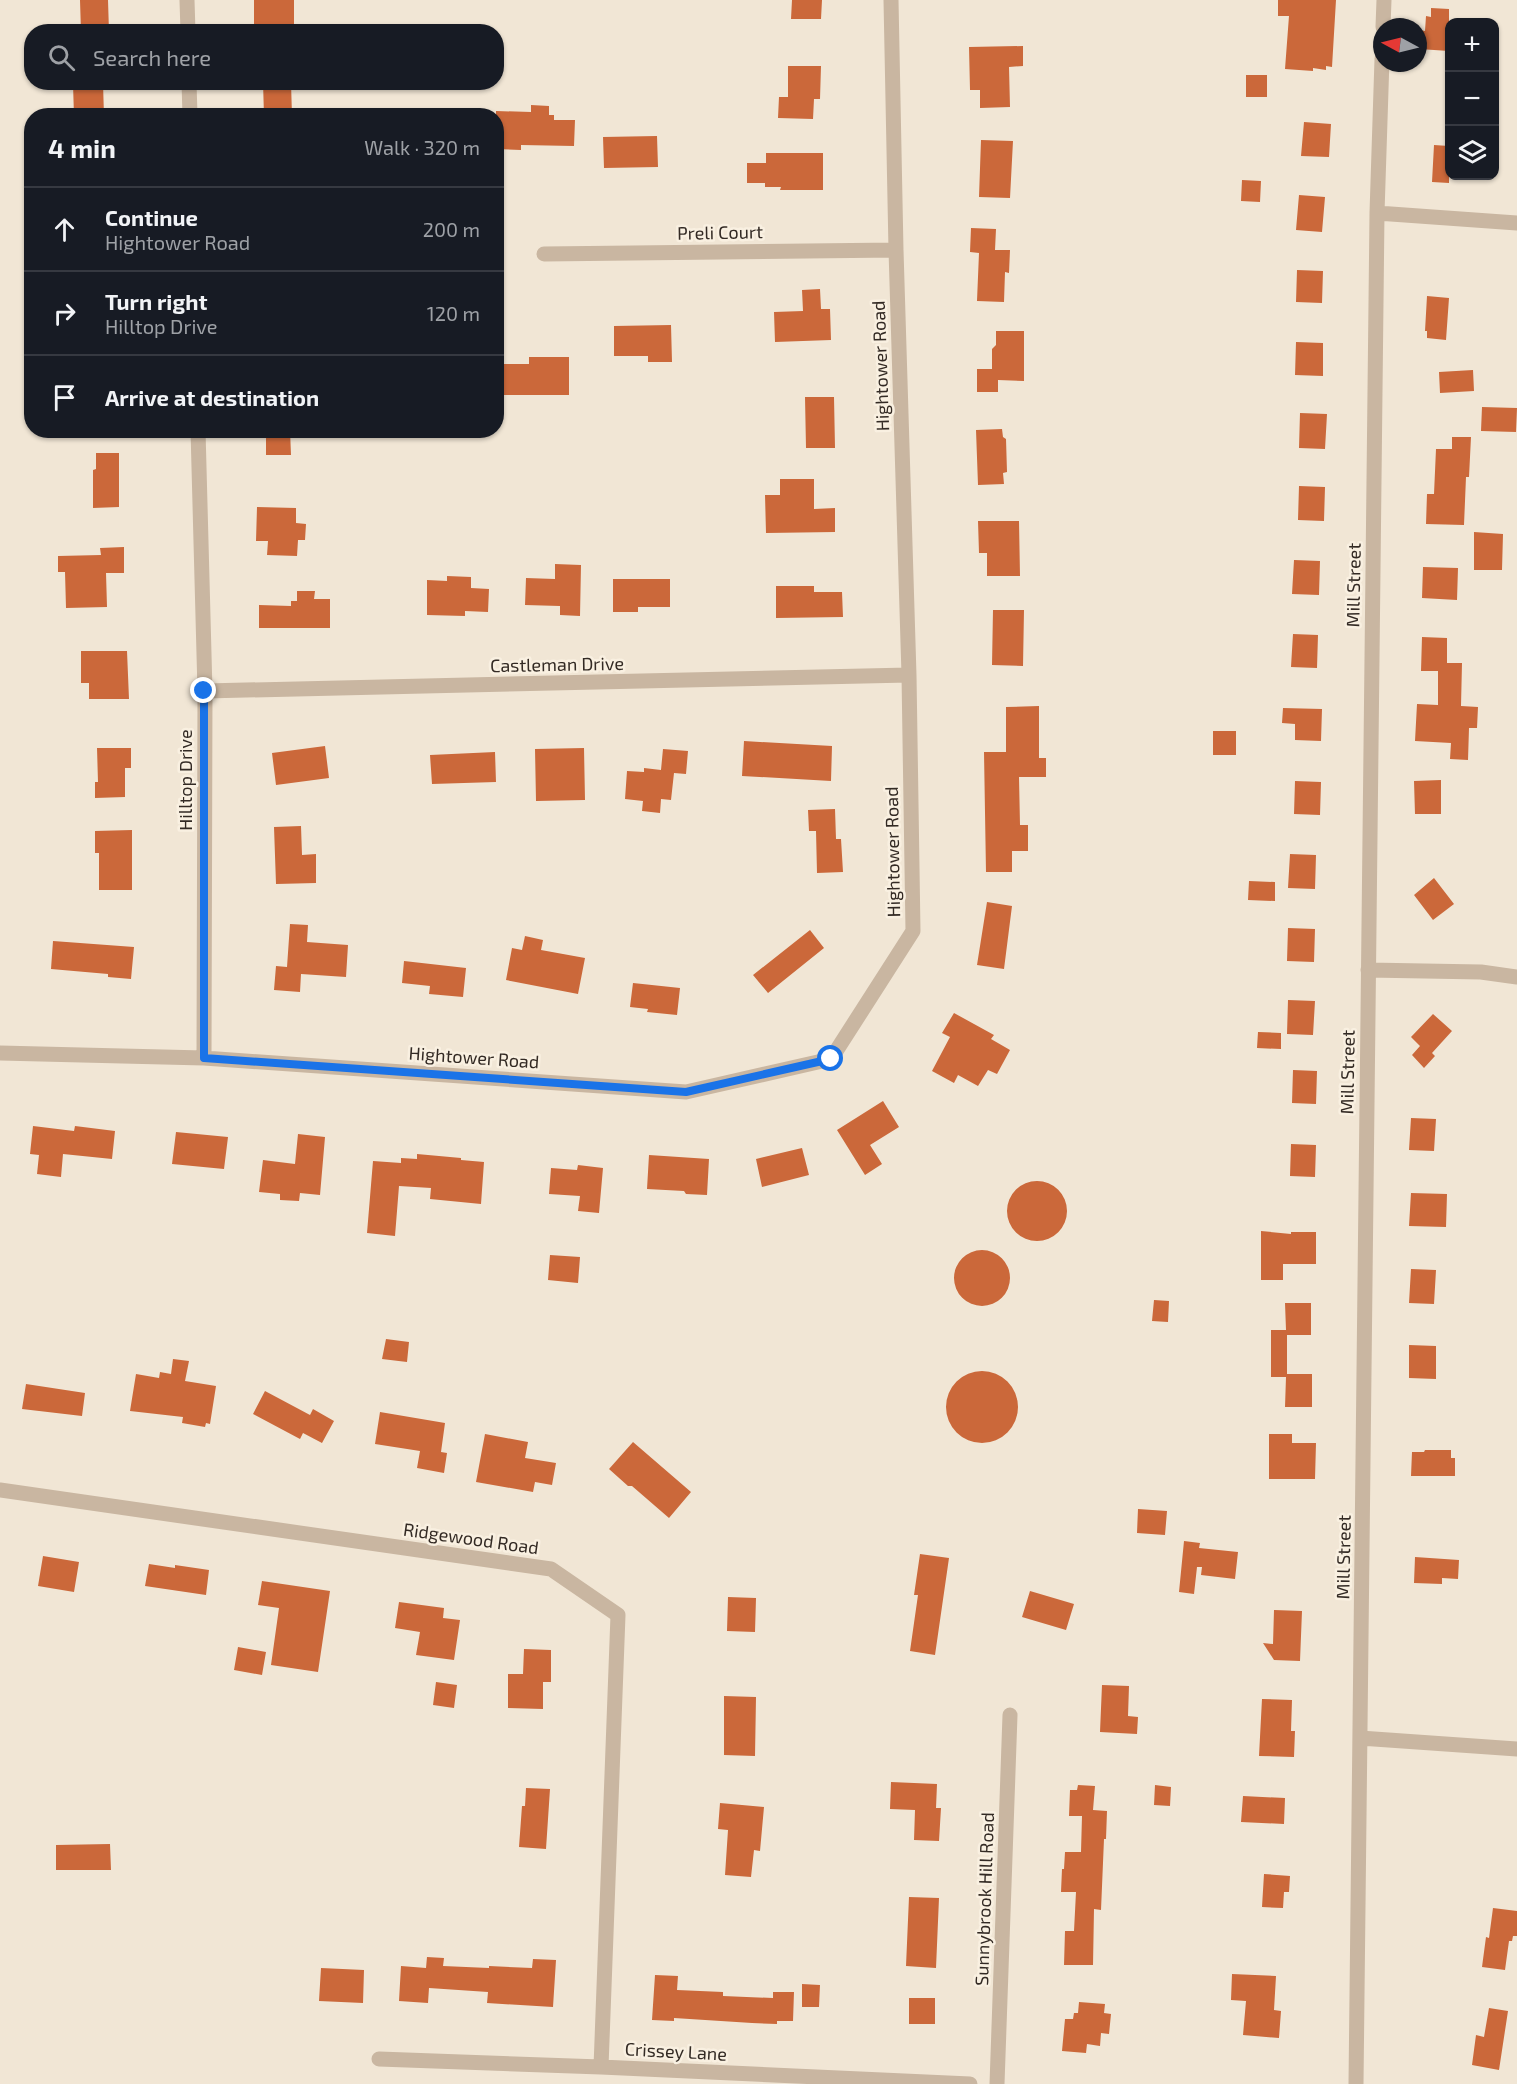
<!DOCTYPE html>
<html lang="en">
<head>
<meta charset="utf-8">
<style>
	body { margin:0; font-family:"Exo 2",sans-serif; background:#242831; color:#f1f3f6 }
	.controls { position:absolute; right:18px; top:18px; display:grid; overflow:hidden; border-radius:12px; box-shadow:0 2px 4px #0004 }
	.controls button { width:54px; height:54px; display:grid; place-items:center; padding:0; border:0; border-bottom:2px solid #363941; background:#171b24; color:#f1f3f6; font:30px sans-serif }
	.compass { position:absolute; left:1373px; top:18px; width:54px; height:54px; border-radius:50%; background:#171b24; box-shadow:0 2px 4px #0004; rotate:277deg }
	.stop { position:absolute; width:18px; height:18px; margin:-14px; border:4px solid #1a73e8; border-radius:50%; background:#fff }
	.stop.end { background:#1a73e8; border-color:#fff; box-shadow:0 2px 6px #0008 }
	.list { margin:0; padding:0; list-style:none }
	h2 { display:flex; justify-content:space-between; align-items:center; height:78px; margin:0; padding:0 24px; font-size:26px }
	h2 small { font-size:20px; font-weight:400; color:#9ea1a6 }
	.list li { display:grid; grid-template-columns:39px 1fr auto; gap:18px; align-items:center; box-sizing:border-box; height:84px; padding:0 24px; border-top:2px solid #363941 }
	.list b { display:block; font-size:22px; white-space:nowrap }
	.list p { margin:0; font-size:20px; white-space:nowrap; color:#9ea1a6 }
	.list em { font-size:20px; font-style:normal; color:#9ea1a6 }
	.icon { flex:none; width:33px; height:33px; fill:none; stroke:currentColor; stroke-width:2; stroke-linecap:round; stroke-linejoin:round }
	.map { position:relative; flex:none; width:1517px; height:2084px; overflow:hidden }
	.search { position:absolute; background:#171b24; box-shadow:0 2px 4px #0004; left:24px; top:24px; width:480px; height:66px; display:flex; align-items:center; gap:15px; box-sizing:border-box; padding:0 21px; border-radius:24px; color:#9ea1a6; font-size:22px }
	.panel { position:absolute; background:#171b24; box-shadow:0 2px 4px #0004; left:24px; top:108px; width:480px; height:330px; border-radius:24px }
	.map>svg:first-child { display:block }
	.building { fill:#cb683a }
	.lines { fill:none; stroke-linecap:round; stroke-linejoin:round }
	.minor { stroke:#c9b6a1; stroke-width:15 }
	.route { stroke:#1a73e8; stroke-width:8 }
	.labels { text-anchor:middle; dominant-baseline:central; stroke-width:5; stroke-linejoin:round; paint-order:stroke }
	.street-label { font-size:18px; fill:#332a24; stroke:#f9f0e1 }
</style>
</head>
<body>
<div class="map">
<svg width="1517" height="2084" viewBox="0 0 1517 2084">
	<rect width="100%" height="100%" fill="#f1e6d5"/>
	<path class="building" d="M80 0H108L109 32H81Z
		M254 0H294V32L254 31Z
		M792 0H822L821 19H791Z
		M1278 0H1336L1332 67 1326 66V70L1313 68V71L1285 69 1289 16H1278Z
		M1431 8 1449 9V51L1419 49 1420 30 1425 31 1426 16 1431 17Z
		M1023 46V66L1009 67 1010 107 980 108V90H970L969 47Z
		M788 66H821L820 99H814L813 119 778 118 779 97H788Z
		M1246 75H1267V97H1246Z
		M263 82H291L292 116H264Z
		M103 83 104 116H74L73 84Z
		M531 105 549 106V115H554V120H575L574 146 521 145V150L496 149V111L531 112Z
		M1304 122 1331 124 1329 157 1301 156Z
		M657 136 658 167 604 168 603 137Z
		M981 140 1013 141 1010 198 979 197Z
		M1434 145 1449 146V183L1432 182Z
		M766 153H823V190H780L781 187H765V183H747V163H766Z
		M1242 180 1261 181 1260 202 1241 201Z
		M1299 195 1325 197 1322 232 1296 230Z
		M971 228 996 229 995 250H1010L1009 273 1005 272 1004 302 977 301 979 253 970 252Z
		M1297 270 1323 271 1322 303 1296 302Z
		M820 289 821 309H830L831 340 775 342 774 312 803 311 802 290Z
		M1427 296 1449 298 1446 340 1427 338V331H1425Z
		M671 325 672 362H648V356H614V326Z
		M996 331H1024V381L998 380V392H977V369H992V349L996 345Z
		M1296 342 1323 343V376L1295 375Z
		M529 357H569V395H502V364H529Z
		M1473 370 1474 391 1440 393 1439 372Z
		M805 397H834L835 448H806Z
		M1482 407 1517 408 1516 432 1481 431Z
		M1300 413 1327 414 1325 449 1299 448Z
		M1002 429 1003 437 1006 439 1007 472 1003 473 1004 484 978 485 976 430Z
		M266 430H290L291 455H266Z
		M1452 437H1471L1469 477H1466L1464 525 1426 524 1427 494H1434L1436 449H1452Z
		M96 453H119V507L93 508V470L96 469Z
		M780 479H814V509L835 508V532L766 533 765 495H780Z
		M1299 486 1325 487 1324 521 1298 520Z
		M257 507 296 508V523L306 524 305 540H298L297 556 267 555 268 541H256Z
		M978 521H1019L1020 576H987V553H979Z
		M1474 532 1503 534 1502 570H1474Z
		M124 547V573H106L107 607 66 608 65 572H58V556L101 555 100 548Z
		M1294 560 1320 561 1319 595 1292 594Z
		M555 564 581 565 580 616 560 615V606L525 605 526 578 555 579Z
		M1423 567 1458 568 1457 600 1422 598Z
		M447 576 471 577V588L489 589 488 612 465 611V616L427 615V580L447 581Z
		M613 579H670V607H638V612H613Z
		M776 586H814V592H842L843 617 776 618Z
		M297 591H315L314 599H330V628H259V605L291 606V601H297Z
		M993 610H1024L1023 666 992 665Z
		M1293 634 1318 635 1317 668 1291 667Z
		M1422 637 1447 638V663H1462L1461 706 1478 707 1477 728H1469L1468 760 1450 759 1451 743 1415 741 1417 704 1438 705V671H1421Z
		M81 651H127L129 699H89V683H81Z
		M1039 706V758H1046V777H1019L1020 825H1028V851H1012V872H986L984 752H1006V707Z
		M1283 708 1322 709 1321 741 1295 740V724L1282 723Z
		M1213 731H1236V755H1213Z
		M744 741 832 746 831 781 742 776Z
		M325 746 329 778 276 785 272 753Z
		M97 748H131V768H125V797L95 798V782H98Z
		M584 748 585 800 536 801 535 749Z
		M663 749 688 751 686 774 674 773 671 800 661 799 660 813 642 811 643 801 625 799 627 771 644 772V768L661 770Z
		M495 752 496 782 432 784 430 755Z
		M1441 780V814H1415L1414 781Z
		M1295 781 1321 782 1320 815 1294 814Z
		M835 809 836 839H841L843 872 817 873 816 831H809L808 810Z
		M301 826 302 855 316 854V883L276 884 274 827Z
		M132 830V890H99V853H95V831Z
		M1290 854 1316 855 1315 889 1288 888Z
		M1434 878 1454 904 1433 920 1414 895Z
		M1249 881 1275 882V901L1248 900Z
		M987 902 1012 906 1004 969 977 965Z
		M290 924 308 925 307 942 348 945 346 977 301 974 300 992 274 990 276 966 287 967Z
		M1288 928 1315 929 1314 962 1287 961Z
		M810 930 824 948 768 993 753 975Z
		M525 936 543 940 541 950 585 958 578 994 506 980 512 948 522 950Z
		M53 941 134 947 131 979 108 977V974L51 969Z
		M404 961 466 968 463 997 429 994 430 986 402 983Z
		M633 983 680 988 677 1015 647 1012 648 1009 630 1007Z
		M1288 1000 1315 1001 1313 1035 1287 1034Z
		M954 1013 994 1035 991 1039 1010 1050 997 1074 988 1070 978 1086 958 1075 954 1083 932 1071 950 1037 942 1033Z
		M1433 1014 1452 1031 1432 1053 1435 1056 1424 1068 1412 1055 1420 1046 1411 1037Z
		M1258 1032 1281 1033V1049L1257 1048Z
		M1293 1070 1317 1071 1316 1104 1292 1103Z
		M883 1101 899 1127 870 1145 882 1164 865 1175 837 1130Z
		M1411 1118 1436 1119 1434 1151 1409 1150Z
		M33 1126 74 1131 75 1126 115 1131 112 1159 63 1154 61 1177 37 1174 39 1155 30 1154Z
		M176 1132 228 1137 224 1169 172 1164Z
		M298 1134 325 1137 320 1195 300 1193 299 1201 280 1200V1194L259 1192 263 1160 295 1164Z
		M1291 1144 1316 1145 1315 1177 1290 1176Z
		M802 1148 809 1175 762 1187 756 1159Z
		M417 1154 461 1158V1160L484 1162 481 1204 430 1199 431 1188 399 1186 395 1236 367 1233 373 1161 401 1163V1158L417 1159Z
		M649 1155 709 1159 707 1195 686 1194 684 1191 647 1189Z
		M578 1165 603 1168 599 1213 578 1211 580 1196 549 1194 551 1168 577 1170Z
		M1007 1211a30 30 0 1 1 60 0a30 30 0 1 1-60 0Z
		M1411 1193 1447 1194 1446 1227 1409 1226Z
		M1261 1231 1291 1234V1232H1316V1264H1283V1280H1261Z
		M954 1278a28 28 0 1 1 56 0a28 28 0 1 1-56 0Z
		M550 1255 580 1257 578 1283 548 1280Z
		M1411 1269 1436 1270 1434 1304 1409 1303Z
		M1154 1300 1169 1301 1168 1322 1152 1321Z
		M1285 1303H1311V1335H1287V1374H1312V1407H1285L1286 1377H1271V1330H1286Z
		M386 1339 409 1342 407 1362 382 1359Z
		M1409 1345 1436 1346V1379L1409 1378Z
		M173 1359 189 1361 185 1381 216 1386 210 1424 206 1423 205 1427 182 1423 183 1417 130 1411 136 1374 159 1378 160 1372 171 1374Z
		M946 1407a36 36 0 1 1 72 0a36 36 0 1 1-72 0Z
		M26 1384 85 1393 82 1416 22 1409Z
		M265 1391 310 1415 313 1409 334 1421 322 1443 303 1433 300 1439 253 1414Z
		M380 1412 445 1423 441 1452 447 1453 444 1473 417 1468 420 1451 375 1444Z
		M485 1434 528 1442 525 1458 556 1463 552 1485 535 1482 533 1492 476 1482Z
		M1269 1434H1292V1443H1316L1315 1479H1269Z
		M633 1442 691 1492 669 1518 632 1486H628L609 1469Z
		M1425 1450H1451V1458H1455V1476H1411L1412 1452H1424Z
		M1138 1509 1167 1511 1165 1535 1137 1533Z
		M1184 1541 1200 1543 1199 1548 1238 1552 1235 1579 1201 1575 1202 1567H1197L1194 1594 1179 1592Z
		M920 1554 949 1558 935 1655 910 1651 918 1595H914Z
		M43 1556 79 1562 74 1592 38 1586Z
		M1415 1557 1459 1560 1458 1579 1442 1578V1584L1414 1583Z
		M149 1564 175 1568V1565L209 1570 206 1595 145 1586Z
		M262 1581 330 1591 318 1672 271 1665 279 1608 258 1605Z
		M1030 1591 1074 1604 1066 1630 1022 1617Z
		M728 1597 756 1598 755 1632 727 1631Z
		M399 1602 444 1608 443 1618 460 1620 454 1660 416 1655 420 1632 395 1628Z
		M1274 1610 1302 1611 1300 1661 1274 1660 1263 1643 1273 1644Z
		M238 1647 266 1652 262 1675 234 1670Z
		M524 1649 551 1650V1682H543V1709L508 1708V1674H523Z
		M436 1682 457 1685 454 1708 433 1705Z
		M1102 1685 1129 1686 1128 1716 1138 1717 1137 1734 1100 1732Z
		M724 1696 756 1697 755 1756 724 1755Z
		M1262 1699 1292 1700 1291 1731H1295L1294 1757 1259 1756Z
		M891 1782 937 1784 936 1808H941L939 1841 914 1840 915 1810 890 1809Z
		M1078 1785 1095 1786 1093 1810 1107 1811 1106 1839H1104L1101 1910 1094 1909 1093 1965H1064L1065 1931H1074L1076 1892H1061L1062 1869H1064L1065 1852H1081L1082 1816H1069L1070 1790H1077Z
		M1155 1785 1171 1787 1170 1806 1154 1805Z
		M526 1788 550 1789 546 1849 519 1847 522 1806H525Z
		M1243 1796 1285 1798 1284 1824 1241 1822Z
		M720 1803 764 1807 760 1851 754 1850 751 1877 725 1875 728 1830 718 1829Z
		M110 1844 111 1870H56V1845Z
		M1264 1874 1290 1876 1289 1892H1284L1283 1908 1262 1907Z
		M909 1897 939 1898 936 1968 906 1966Z
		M1493 1908 1517 1911V1936H1513L1512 1941H1509L1505 1970 1482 1967 1486 1937 1489 1938Z
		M427 1957 444 1958 443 1966 489 1968V1966L532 1968 533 1959 556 1960 553 2007 487 2003 488 1992 429 1988 428 2003 399 2001 401 1966 426 1968Z
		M321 1968 364 1970 363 2003 319 2001Z
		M1232 1974 1276 1976 1274 2010 1281 2011 1279 2038 1243 2035 1246 2001 1231 2000Z
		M655 1975 678 1976 677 1990 723 1992V1996L773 1998V1992H794L793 2021H777V2024L752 2023 674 2018V2021L652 2020Z
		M802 1984 820 1985 819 2007H802Z
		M909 1998H935V2024H909Z
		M1079 2002 1105 2004 1104 2013 1111 2014 1109 2034 1101 2033 1100 2046 1087 2044 1086 2053 1062 2051 1065 2019H1073L1074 2013H1078Z
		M1489 2008 1508 2011 1499 2070 1472 2065 1476 2035 1484 2037Z"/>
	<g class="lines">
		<path class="minor" d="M187 0 188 32
			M1383 27 1384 0
			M189 82 190 116
			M1377 213 1517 223
			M544 254 896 250
			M198 430 205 691 204 1058
			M205 691 909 675
			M1368 970 1481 972 1517 977
			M0 1053 204 1058 686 1092 831 1059 913 931 909 675 896 250 891 0
			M0 1490 551 1569 618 1615 601 2067
			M1360 1738 1517 1749
			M379 2059 601 2067 970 2084
			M997 2084 1010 1715
			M1356 2084 1377 213 1382 59"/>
	</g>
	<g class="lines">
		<path class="route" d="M204 691V1058L686 1092 831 1059"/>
	</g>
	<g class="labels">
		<g class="street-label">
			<text transform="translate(720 232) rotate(-1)">Preli Court</text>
			<text transform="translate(880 366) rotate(-92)">Hightower Road</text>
			<text transform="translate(1353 585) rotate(-89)">Mill Street</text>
			<text transform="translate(557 664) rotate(-1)">Castleman Drive</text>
			<text transform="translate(185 780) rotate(-90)">Hilltop Drive</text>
			<text transform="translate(892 852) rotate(-91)">Hightower Road</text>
			<text transform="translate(474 1057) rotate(4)">Hightower Road</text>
			<text transform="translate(1347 1072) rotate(-89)">Mill Street</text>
			<text transform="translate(471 1538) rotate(8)">Ridgewood Road</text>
			<text transform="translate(1343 1557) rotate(-89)">Mill Street</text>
			<text transform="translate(984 1899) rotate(-88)">Sunnybrook Hill Road</text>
			<text transform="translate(676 2051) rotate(3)">Crissey Lane</text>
		</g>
	</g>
</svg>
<div class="controls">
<button>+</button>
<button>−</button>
<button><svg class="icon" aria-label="layers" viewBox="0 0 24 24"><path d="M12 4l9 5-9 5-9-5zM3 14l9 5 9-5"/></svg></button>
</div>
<svg class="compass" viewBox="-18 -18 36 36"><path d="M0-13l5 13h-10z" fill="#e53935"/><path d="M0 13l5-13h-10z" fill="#9ea1a6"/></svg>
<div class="stop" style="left:831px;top:1059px"></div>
<div class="stop end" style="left:204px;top:691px"></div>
<div class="search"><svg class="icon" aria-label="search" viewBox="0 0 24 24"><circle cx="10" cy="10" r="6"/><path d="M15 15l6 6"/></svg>Search here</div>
<section class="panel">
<h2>4 min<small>Walk · 320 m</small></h2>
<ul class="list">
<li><svg class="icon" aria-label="ahead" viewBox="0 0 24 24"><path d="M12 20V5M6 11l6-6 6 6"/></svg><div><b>Continue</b><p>Hightower Road</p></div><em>200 m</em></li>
<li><svg class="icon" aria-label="right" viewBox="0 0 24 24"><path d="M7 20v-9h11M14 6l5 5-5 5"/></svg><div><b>Turn right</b><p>Hilltop Drive</p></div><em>120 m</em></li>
<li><svg class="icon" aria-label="arrive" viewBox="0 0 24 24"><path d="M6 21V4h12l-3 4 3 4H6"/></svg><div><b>Arrive at destination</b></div></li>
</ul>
</section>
</div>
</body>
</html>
